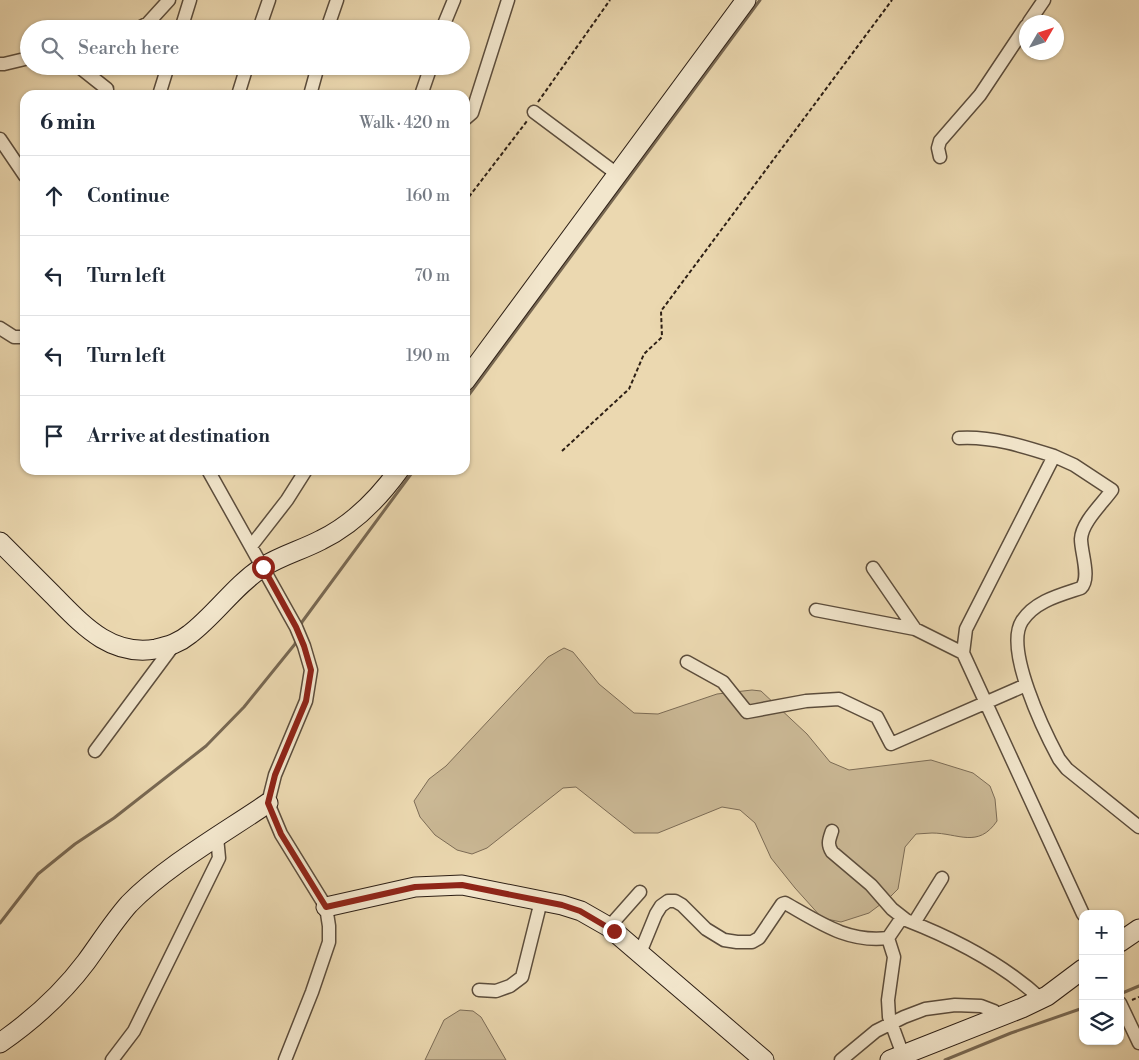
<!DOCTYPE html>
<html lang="en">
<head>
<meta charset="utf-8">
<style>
	body { margin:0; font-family:"Libre Bodoni",serif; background:#f2f2f3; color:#1f2937 }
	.controls { position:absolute; right:15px; bottom:15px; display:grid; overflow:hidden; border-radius:10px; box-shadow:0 1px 4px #0004 }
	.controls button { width:45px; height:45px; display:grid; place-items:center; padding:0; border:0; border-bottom:1px solid #e0e1e3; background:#fff; color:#1f2937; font:25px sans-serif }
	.compass { position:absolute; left:1019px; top:15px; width:45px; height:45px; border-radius:50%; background:#fff; box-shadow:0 1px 4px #0004; rotate:51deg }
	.stop { position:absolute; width:15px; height:15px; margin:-11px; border:4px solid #8f2418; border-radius:50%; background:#fff }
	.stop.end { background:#8f2418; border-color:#fff; box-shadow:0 1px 5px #0008 }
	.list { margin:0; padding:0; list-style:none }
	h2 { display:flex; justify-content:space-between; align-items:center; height:65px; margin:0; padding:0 20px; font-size:21px }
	h2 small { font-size:16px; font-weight:400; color:#747a83 }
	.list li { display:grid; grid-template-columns:32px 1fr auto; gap:15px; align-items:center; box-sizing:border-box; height:80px; padding:0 20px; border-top:1px solid #e0e1e3 }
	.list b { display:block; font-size:19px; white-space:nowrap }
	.list em { font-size:16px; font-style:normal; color:#747a83 }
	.icon { flex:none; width:28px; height:28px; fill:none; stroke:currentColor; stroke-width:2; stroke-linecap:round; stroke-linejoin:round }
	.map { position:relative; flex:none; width:1139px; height:1060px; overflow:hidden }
	.search { position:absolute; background:#fff; box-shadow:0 1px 4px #0004; left:20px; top:20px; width:450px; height:55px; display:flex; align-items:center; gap:12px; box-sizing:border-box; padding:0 18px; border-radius:28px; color:#747a83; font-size:19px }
	.panel { position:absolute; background:#fff; box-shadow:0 1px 4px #0004; left:20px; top:90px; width:450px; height:385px; border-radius:15px }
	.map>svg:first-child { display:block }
	.green { fill:#cbb996; stroke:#7c6c56 }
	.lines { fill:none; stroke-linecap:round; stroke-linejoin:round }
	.stream { stroke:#786852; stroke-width:3 }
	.street-casing { stroke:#5c4d3c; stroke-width:15 }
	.secondary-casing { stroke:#2d1f15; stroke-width:21 }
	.path { stroke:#2d1f15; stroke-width:2; stroke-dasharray:4 2.5; stroke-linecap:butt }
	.street { stroke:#f2e6cc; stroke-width:12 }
	.secondary { stroke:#f2e6cc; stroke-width:19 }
	.route { stroke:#8f2418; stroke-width:6 }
</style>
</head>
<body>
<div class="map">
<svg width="1139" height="1060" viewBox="0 0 1139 1060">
	<rect width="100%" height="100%" fill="#ebd8b0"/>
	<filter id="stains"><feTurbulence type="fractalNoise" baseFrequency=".004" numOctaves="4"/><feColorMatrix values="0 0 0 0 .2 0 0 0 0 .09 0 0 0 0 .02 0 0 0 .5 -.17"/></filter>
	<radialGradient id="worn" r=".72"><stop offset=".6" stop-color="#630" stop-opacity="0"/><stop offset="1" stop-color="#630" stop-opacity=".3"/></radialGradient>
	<path class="green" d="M564 648 573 652 599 684 634 713 658 714 717 694 752 690 761 691 807 734 830 762 849 770 931 760 973 773 990 786 995 799 997 821C978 849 958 833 932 833 927 833 921 834 916 834L905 847 898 889 889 898 869 913 841 922 822 918 795 888 771 858 755 823 740 810 722 807 658 833H634L576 787 563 788 487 848 472 854 457 850 435 835 420 817 414 801 429 779 446 766 548 657Z
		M460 1010 473 1011 481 1017 506 1060H425L444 1020Z"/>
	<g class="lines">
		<path class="stream" d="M465 400 760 0
			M301 626 302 622 414 470
			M0 923 38 874 75 844 114 818 206 746 244 707 295 644 296 639
			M1120 994 1139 986
			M945 1060 1011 1033 1083 1008"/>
		<defs>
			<path id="street" d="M1029 22 1044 0
				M137 29 148 23 169 0
				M181 29 190 0
				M259 29 269 0
				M327 29 337 0
				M442 29 454 0
				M0 64H4L29 58
				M78 66 107 89V95
				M159 95 168 66
				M238 95 247 66
				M310 95 318 66
				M421 95 431 66
				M534 112 617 174
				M465 119 472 113 508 0
				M0 139 25 176
				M940 157 938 148 940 141 980 95 1026 26
				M0 328 14 337H25
				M959 438C991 436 1023 446 1054 456L966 629 963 653 1083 914
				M1054 456 1074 465 1112 490C1102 504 1082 522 1081 539 1081 553 1091 578 1081 588 1060 595 1035 601 1022 621 1004 649 1044 731 1059 759L1067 769 1139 827
				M208 470 296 627 304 646 311 670 306 701 275 775 268 803 281 834 326 907 329 926V942L312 992 285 1060
				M252 545 287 500 306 470
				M873 568 915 629
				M816 610 915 629 963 653
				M687 662 723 682 747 712 806 701 839 699 877 717 891 744 1026 685
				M95 751 173 646
				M832 831C829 840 827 844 832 852L871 885 892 909 906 920
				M914 923 942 878
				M609 927 640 892
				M888 938 894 957 888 1000 889 1017 903 1055
				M640 953 656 914 661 906 668 901H675L682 905 706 929 724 940 737 942H752L759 938 782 904 785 903C819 922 847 943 888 938L901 919 906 920C955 939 1002 963 1041 999
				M479 990 496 991 510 986 522 977 541 901
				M1120 1003 1139 1043
				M112 1060 134 1031 219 858 217 837
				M841 1060 876 1031 904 1017 925 1009 955 1005 981 1006 994 1011 999 1018"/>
			<path id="secondary" d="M465 381 746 0
				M0 542C17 559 34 576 51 593 81 623 109 657 156 649 169 646 179 643 190 634 216 614 235 585 263 567 280 556 302 550 321 540 354 524 378 499 399 470
				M326 907 415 887 462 885 562 905 581 911 609 927 764 1060
				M1120 942 1139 929
				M0 1043C33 1020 62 994 86 962 100 943 113 922 129 904 166 866 224 833 268 803
				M890 1060 1022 1008 1047 996 1083 969"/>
		</defs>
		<use href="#street" class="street-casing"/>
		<use href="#secondary" class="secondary-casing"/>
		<path class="path" d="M538 102 610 0
			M465 202 527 121
			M562 451 629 389 644 354 662 337 661 311 892 0
			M1132 1000 1139 997"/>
		<use href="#street" class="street"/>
		<use href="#secondary" class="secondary"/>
	</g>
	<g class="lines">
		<path class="route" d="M263 567 296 627 304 646 311 670 306 701 275 775 268 803 281 834 326 907 415 887 462 885 562 905 580 911 614 931"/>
	</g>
	<rect width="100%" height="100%" filter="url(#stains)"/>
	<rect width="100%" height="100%" fill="url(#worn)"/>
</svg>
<div class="controls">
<button>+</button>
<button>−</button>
<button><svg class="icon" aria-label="layers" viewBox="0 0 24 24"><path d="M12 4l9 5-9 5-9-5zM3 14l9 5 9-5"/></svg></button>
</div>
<svg class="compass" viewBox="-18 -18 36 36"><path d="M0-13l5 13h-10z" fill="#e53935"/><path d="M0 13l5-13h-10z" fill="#747a83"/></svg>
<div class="stop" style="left:263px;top:567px"></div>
<div class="stop end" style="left:614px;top:931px"></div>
<div class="search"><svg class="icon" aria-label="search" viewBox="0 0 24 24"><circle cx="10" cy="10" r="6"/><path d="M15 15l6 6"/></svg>Search here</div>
<section class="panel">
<h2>6 min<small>Walk · 420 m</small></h2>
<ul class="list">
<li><svg class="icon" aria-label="ahead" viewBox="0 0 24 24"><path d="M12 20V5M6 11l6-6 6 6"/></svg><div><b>Continue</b></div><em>160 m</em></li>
<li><svg class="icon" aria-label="left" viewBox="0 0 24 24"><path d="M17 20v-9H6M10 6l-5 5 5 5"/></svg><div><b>Turn left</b></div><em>70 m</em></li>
<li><svg class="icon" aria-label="left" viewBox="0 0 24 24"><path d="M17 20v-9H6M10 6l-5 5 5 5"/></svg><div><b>Turn left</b></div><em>190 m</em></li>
<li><svg class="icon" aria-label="arrive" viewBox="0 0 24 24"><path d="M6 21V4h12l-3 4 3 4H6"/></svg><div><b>Arrive at destination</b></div></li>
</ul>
</section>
</div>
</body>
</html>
